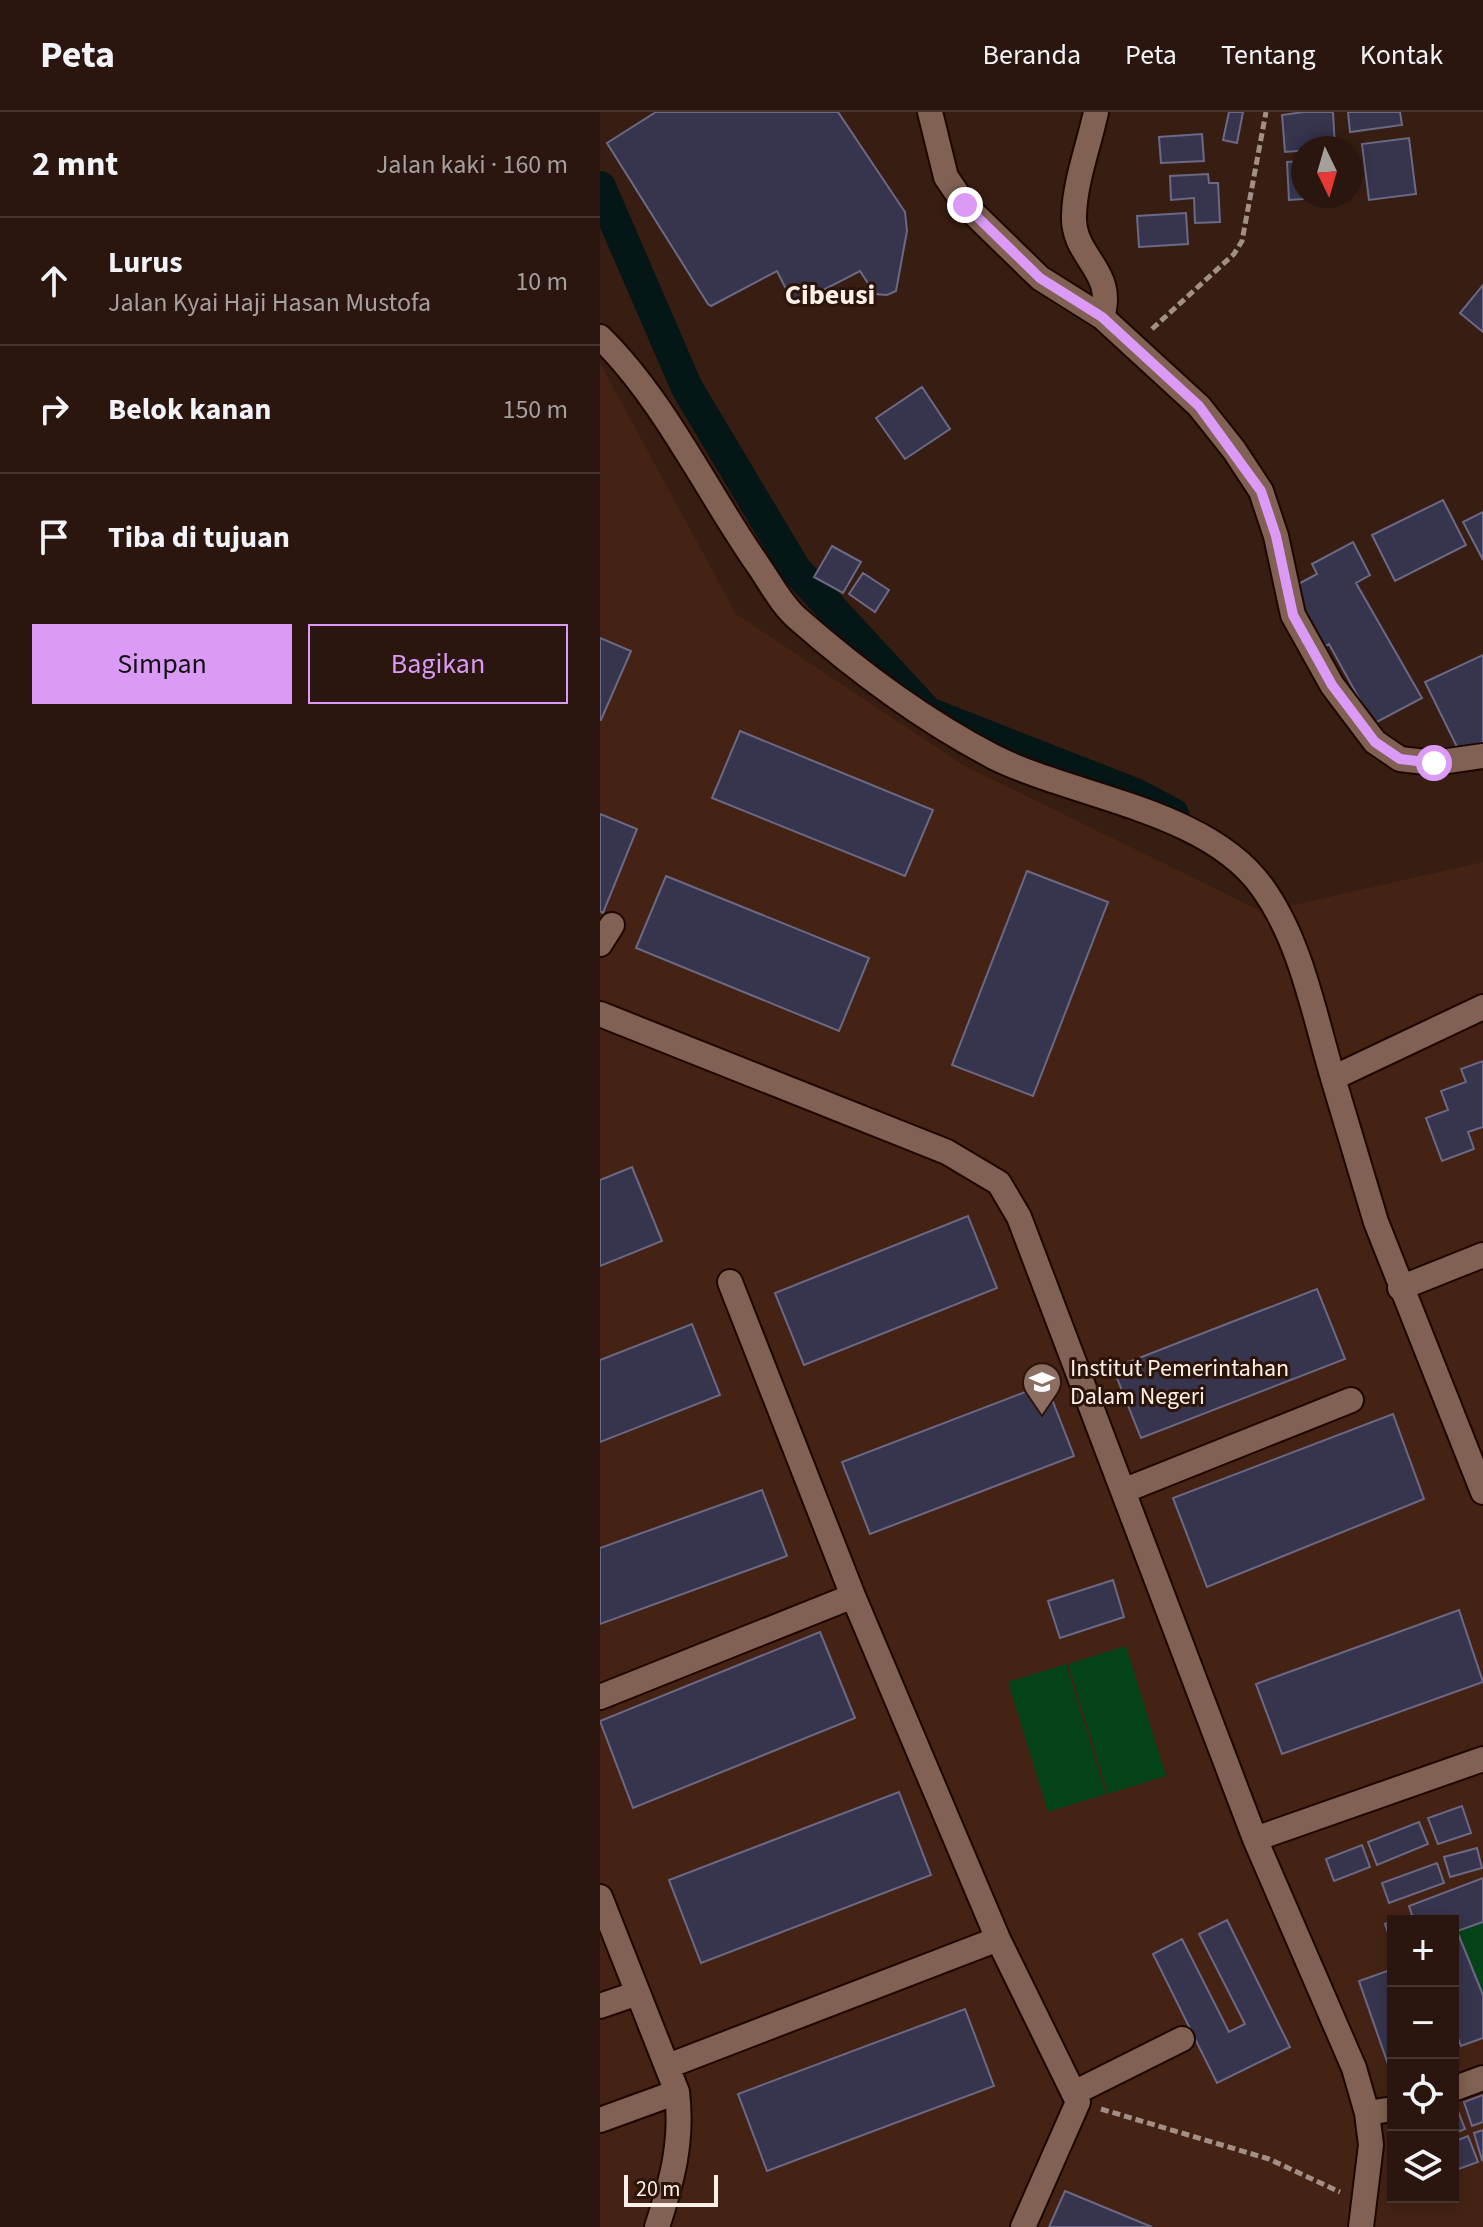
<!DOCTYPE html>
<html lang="id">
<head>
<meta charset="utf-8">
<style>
	body { margin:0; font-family:"Source Sans 3",sans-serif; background:#36231c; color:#f1f3f6 }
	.controls { position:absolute; right:24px; bottom:24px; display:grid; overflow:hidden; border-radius:0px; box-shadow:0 4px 12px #0003 }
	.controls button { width:72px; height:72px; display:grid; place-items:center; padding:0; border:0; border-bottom:2px solid #46352e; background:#2a160e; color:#f1f3f6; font:40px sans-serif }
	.compass { position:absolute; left:691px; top:24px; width:72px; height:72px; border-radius:50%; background:#2a160e; box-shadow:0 4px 12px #0003; rotate:175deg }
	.scale { position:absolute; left:24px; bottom:20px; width:94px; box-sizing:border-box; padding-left:8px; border:4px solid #fef0e9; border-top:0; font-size:22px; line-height:28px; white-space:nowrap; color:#fef0e9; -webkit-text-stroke:6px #2d1409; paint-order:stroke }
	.stop { position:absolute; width:24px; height:24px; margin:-18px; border:6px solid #da9af6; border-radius:50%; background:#fff }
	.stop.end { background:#da9af6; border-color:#fff; box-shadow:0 2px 8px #0008 }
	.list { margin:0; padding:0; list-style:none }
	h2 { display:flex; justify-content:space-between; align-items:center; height:104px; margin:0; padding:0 32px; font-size:34px }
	h2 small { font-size:26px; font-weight:400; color:#a59f9e }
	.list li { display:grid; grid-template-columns:52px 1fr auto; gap:24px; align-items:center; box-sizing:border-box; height:128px; padding:0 32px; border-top:2px solid #46352e }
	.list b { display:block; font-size:30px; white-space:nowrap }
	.list p { margin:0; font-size:26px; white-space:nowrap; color:#a59f9e }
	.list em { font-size:26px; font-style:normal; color:#a59f9e }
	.actions { display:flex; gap:16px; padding:24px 32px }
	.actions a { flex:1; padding:18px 0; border:2px solid #da9af6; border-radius:0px; text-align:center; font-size:28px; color:#da9af6 }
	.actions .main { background:#da9af6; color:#111 }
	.icon { flex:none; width:44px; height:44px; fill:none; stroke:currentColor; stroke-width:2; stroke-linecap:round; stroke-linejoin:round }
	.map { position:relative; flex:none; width:883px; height:2115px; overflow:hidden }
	header { display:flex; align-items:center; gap:48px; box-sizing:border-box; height:112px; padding:0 40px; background:#2a160e; border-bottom:2px solid #46352e }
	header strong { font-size:38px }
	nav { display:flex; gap:44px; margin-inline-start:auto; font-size:28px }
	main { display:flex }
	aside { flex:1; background:#2a160e }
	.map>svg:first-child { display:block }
	.built { fill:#442315; fill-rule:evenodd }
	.green { fill:#054419 }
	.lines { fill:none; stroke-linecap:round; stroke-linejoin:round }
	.canal { stroke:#051616; stroke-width:32 }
	.building { fill:#37344e; stroke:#6b6986; stroke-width:2 }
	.minor-casing { stroke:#1e0701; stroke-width:28 }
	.path { stroke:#a28f86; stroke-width:5; stroke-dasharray:8 4; stroke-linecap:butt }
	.minor { stroke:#806153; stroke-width:24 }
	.route { stroke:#da9af6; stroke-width:10 }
	.labels { text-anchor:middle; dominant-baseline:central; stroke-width:6; stroke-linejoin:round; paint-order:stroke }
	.poi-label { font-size:24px; fill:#fef0e9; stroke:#2d1409; text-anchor:start }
	.quarter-label { font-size:28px; font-weight:bold; fill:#fef0e9; stroke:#2d1409 }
</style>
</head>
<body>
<header>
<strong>Peta</strong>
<nav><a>Beranda</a><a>Peta</a><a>Tentang</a><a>Kontak</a></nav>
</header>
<main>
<aside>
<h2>2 mnt<small>Jalan kaki · 160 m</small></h2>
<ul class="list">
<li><svg class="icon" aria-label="ahead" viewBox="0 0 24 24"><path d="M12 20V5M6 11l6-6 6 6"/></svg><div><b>Lurus</b><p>Jalan Kyai Haji Hasan Mustofa</p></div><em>10 m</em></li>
<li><svg class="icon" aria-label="right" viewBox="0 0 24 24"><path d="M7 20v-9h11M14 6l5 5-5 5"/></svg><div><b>Belok kanan</b></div><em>150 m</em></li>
<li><svg class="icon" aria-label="arrive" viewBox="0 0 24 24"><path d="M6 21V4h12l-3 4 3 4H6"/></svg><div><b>Tiba di tujuan</b></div></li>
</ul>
<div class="actions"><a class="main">Simpan</a><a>Bagikan</a></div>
</aside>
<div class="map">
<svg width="883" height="2115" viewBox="0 0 883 2115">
	<rect width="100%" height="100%" fill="#381e12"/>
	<path class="built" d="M0 251 136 502 363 653 663 800 883 750V2115H0ZM793 1809H853V2085H793Z"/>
	<path class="green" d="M526 1534 566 1664 508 1682 468 1552Z
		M466 1552 506 1682 448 1700 408 1570Z
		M883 1810V1883H881L857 1819Z"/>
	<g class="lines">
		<path class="canal" d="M0 75 87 276 195 457 328 601 535 682 573 702"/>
	</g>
	<path class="building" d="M56 0H238L305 100 307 119 296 179 287 183 275 182 260 159 194 193 177 159 111 194 108 192 7 31Z
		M629 0H643L637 31 623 28Z
		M704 0H733L735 36 685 40 682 3Z
		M748 0H800L802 13 750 20Z
		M602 22 604 49 561 51 559 25Z
		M809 26 816 82 769 88 762 32Z
		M703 49V84L733 85 689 88 687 50Z
		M608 62 609 71H618L620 110 595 111 594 86 571 88 570 64Z
		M586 101 588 132 539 135 537 104Z
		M883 173V220L860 201Z
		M322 275 350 317 305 347 276 306Z
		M843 388 866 433 795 469 772 423Z
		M883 400V448L863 410Z
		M753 430 770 463 756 471 822 586 773 612 729 532 722 536 691 476 717 462 712 452Z
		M232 434 261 450 243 481 214 465Z
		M263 461 289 478 275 500 249 482Z
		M0 526 31 539 1 608H0Z
		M883 543V630L860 641 825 570Z
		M140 619 333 698 305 764 112 686Z
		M0 702 37 717 3 801 0 799Z
		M427 759 508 790 433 984 352 953Z
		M66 764 269 846 239 919 36 836Z
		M883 949V1015L868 1020 874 1037 842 1049 826 1006 848 998 841 979 866 970 861 957Z
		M32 1055 62 1129 0 1154V1068Z
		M368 1104 397 1176 204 1253 175 1181Z
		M717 1177 745 1247 541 1326 513 1256Z
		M92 1212 120 1283 0 1330V1248Z
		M446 1272 474 1344 270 1422 242 1350Z
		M793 1302 824 1387 607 1475 573 1386Z
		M162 1378 187 1444 0 1512V1436Z
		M513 1468 524 1505 460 1526 448 1489Z
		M859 1498 883 1570 682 1642 656 1572Z
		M220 1520 255 1606 33 1696 0 1609Z
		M299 1680 331 1763 101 1851 69 1768Z
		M862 1694 871 1721 838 1732 828 1706Z
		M819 1710 828 1732 777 1753 768 1730Z
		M762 1733 770 1755 734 1769 726 1747Z
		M877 1736 882 1756 850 1765 844 1745Z
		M837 1751 844 1771 789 1791 782 1771Z
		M883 1766V1810L857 1819 883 1883V1926L861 1934 853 1913V1809H814L809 1794Z
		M803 1806 804 1809H793V1835L785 1812Z
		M627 1808 690 1935 617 1971 553 1842 582 1827 629 1920 645 1912 599 1822Z
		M790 1858 793 1867V1953L789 1955 759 1869Z
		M365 1897 394 1974 167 2059 138 1982Z
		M883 1983V2010L872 2014 864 1990Z
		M856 1994 865 2017 853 2022V1995Z
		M883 2018V2047L882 2048 874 2021Z
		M868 2024 878 2050 853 2059V2030Z
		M465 2079 552 2115H449Z"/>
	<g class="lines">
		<defs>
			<path id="minor" d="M330 0 346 65 365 93 440 166 502 205 599 294 634 338 661 379 676 424 693 503 732 573 775 630 800 647 834 651 883 644
				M496 0C489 33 475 69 474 103 472 146 517 158 502 205
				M0 225C63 286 107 380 158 453 170 470 181 492 197 506 255 557 325 609 394 645 474 685 607 698 662 775 701 829 714 902 733 966L883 895
				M0 832 12 813
				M0 902 347 1040 399 1071 419 1105 655 1727 754 1956 767 2001 771 2033 761 2115
				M733 966 776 1110 883 1380
				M130 1170 253 1484 398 1827 478 1990 423 2115
				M800 1176 883 1143
				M523 1379 751 1288
				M0 1585 253 1484
				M655 1727 883 1647
				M0 1785 77 1980C83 2029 72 2069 57 2115
				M0 1894 38 1881
				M68 1954 398 1827
				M853 1977 883 1966
				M474 1981 582 1927
				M767 2001 793 1997
				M0 2008 77 1980"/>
		</defs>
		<use href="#minor" class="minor-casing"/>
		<path class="path" d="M552 217 634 142 642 129 666 0
			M501 1997 669 2047 740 2080"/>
		<use href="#minor" class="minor"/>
	</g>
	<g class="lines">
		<path class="route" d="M365 93 440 166 502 205 599 294 661 379 676 424 693 503 732 573 775 630 800 647 834 651"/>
	</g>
	<defs>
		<symbol id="university-pin" viewBox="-11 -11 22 30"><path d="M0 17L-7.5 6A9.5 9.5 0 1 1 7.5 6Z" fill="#8d6e63" stroke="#2d1409"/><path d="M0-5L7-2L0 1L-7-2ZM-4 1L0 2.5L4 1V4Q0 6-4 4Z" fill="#fff"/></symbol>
	</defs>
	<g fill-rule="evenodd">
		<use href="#university-pin" x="420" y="1248" width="44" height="60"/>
	</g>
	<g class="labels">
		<g class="poi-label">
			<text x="470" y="1256">Institut Pemerintahan<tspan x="470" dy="28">Dalam Negeri</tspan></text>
		</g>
		<g class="quarter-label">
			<text x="230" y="183">Cibeusi</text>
		</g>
	</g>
</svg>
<div class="controls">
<button>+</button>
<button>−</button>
<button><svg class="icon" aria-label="locate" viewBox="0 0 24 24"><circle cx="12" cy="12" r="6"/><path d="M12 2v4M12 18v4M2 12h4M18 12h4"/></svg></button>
<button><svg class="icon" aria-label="layers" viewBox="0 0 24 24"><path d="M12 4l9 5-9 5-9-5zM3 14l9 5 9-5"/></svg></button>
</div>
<svg class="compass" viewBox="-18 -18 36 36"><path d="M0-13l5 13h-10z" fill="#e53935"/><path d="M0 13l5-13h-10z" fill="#a59f9e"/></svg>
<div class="scale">20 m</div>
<div class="stop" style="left:834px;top:651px"></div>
<div class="stop end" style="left:365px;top:93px"></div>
</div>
</main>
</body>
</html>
